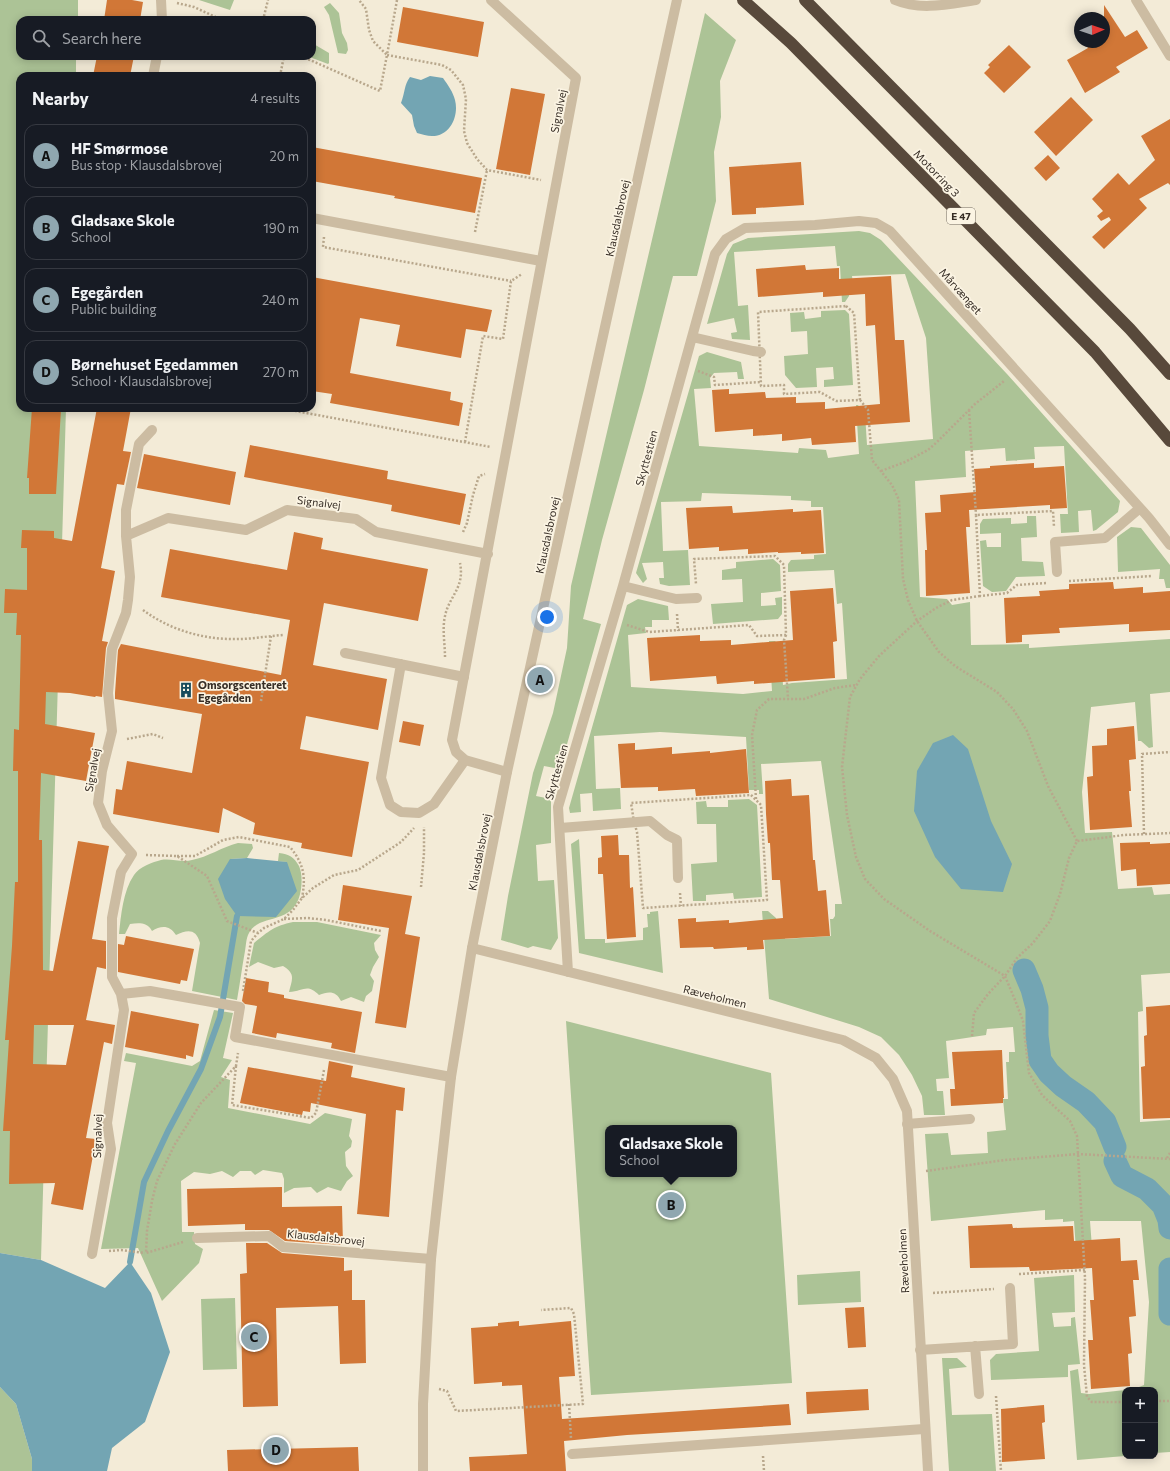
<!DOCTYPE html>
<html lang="en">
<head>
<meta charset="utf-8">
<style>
	body { margin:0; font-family:Commissioner,sans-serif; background:#20242c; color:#f1f3f6 }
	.controls { position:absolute; right:12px; bottom:12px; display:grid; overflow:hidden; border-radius:8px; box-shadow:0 2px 10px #0003 }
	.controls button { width:36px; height:36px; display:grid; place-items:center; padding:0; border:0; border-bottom:1px solid #363941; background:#171b24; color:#f1f3f6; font:20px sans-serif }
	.compass { position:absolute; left:1074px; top:12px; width:36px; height:36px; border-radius:50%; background:#171b24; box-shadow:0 2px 10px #0003; rotate:88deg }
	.you { position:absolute; left:547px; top:617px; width:14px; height:14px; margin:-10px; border:3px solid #fff; border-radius:50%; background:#1a73e8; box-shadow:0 0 0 6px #1a73e833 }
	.badge { display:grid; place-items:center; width:26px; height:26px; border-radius:50%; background:#8fa7b0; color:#111; font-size:13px; font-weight:700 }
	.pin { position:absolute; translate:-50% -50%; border:2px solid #fff; box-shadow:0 1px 4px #0006 }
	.popup { position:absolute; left:605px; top:1125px; width:132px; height:52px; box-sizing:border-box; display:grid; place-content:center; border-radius:8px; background:#171b24; filter:drop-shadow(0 1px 3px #0005); font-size:13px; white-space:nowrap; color:#9ea1a6 }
	.popup b { font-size:15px; color:#f1f3f6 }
	.popup::after { content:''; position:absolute; left:50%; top:100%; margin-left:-8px; border:8px solid transparent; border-top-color:#171b24 }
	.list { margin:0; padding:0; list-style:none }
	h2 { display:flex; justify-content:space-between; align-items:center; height:52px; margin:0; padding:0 16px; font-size:17px }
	h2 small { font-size:13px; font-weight:400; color:#9ea1a6 }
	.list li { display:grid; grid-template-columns:26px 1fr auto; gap:12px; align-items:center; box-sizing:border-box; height:64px; margin:0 8px 8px; padding:0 8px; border:1px solid #363941; border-radius:12px }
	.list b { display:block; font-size:15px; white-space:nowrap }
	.list p { margin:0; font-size:13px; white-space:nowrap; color:#9ea1a6 }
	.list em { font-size:13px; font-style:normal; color:#9ea1a6 }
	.icon { flex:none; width:22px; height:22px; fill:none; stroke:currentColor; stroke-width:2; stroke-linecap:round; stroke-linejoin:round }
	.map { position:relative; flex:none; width:1170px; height:1471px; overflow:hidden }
	.search { position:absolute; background:#171b24; box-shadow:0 2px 10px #0003; left:16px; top:16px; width:300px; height:44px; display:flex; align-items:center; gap:10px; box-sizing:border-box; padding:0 14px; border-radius:12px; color:#9ea1a6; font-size:15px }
	.panel { position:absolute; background:#171b24; box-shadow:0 2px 10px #0003; left:16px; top:72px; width:300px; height:340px; border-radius:12px }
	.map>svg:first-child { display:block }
	.green { fill:#acc396; fill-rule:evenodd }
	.water { fill:#73a5b3 }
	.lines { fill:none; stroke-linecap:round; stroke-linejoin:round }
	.stream { stroke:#73a5b3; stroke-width:6 }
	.canal { stroke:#73a5b3; stroke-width:23 }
	.building { fill:#d17737; fill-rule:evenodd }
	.path { stroke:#b8a78c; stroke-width:2.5; stroke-dasharray:2 2; stroke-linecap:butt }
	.service { stroke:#ccbca2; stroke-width:10 }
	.minor { stroke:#ccbca2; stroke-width:10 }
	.tertiary { stroke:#ccbca2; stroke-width:10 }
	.motorway { stroke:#58493b; stroke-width:12 }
	.labels { text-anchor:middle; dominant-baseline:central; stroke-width:3.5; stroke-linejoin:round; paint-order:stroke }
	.shield { fill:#fbf4e3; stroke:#71695e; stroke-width:1 }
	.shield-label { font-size:10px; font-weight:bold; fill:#362d25 }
	.street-label { font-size:11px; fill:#362d25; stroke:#fbf4e3 }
	.poi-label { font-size:11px; font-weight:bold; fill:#362d25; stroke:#fbf4e3; text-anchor:start }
</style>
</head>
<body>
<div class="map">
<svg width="1170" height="1471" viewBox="0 0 1170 1471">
	<rect width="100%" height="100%" fill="#f3ebd7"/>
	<path class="green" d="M0 0H78V20H20V56H76V76H20V408H66L41 1260 0 1253Z
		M199 0H234L230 10Z
		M330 3 339 13 342 33 347 43 348 50 346 54 338 53 329 15 324 7Z
		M705 13 736 40 720 81 721 117 714 152 716 201 697 276H673L644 390 602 540 583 619 601 624 560 769 544 766 536 796 551 799V843L536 845 538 881 554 880 558 938 551 950 533 946 528 948 501 940 508 896 533 773 553 713 567 648 571 586Z
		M312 43 329 53V63L328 64 307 56H312Z
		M859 231 870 233 881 240 1007 374 1120 501 1118 512 1096 530 1093 531 1091 510 1078 511 1079 532 1061 533 1060 514H1068L1064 446 1034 447 1035 459 1006 461 1005 448 965 451 966 477 915 481 920 597 947 599 952 605 970 602 971 645 1029 644V648L1170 639V692L1150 694 1153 747 1149 748 1141 741H1138L1135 702 1091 707 1082 792 1085 833 1112 832 1118 889 1152 887 1154 895 1170 894V973L1141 975 1143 1011 1138 1012 1140 1122 1170 1120V1452L1155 1453V1390H1128L1134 1389 1144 1385 1149 1302 1141 1221H1090L1093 1261 1077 1265 1074 1221 1063 1222V1219L1045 1220V1210L931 1221 925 1134 948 1133 951 1155 988 1153 987 1132 1006 1130 1003 1099H1008L1006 1062H1009V1052H1015L1013 1027 987 1029 986 1035 946 1041 949 1078 936 1079 937 1091H943L945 1115H924L922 1096 912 1075 899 1055 881 1037 859 1027 769 999 762 911H768L776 918 778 928H784L785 939 831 936 830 919H833L835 916V904H842L821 761 761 764 763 794H759V790H749L746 737 660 732 594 736 596 789 620 788 621 809 593 811 592 793 580 794 581 812 570 813 569 808 627 605 638 599 668 606 669 620H652V627H645L646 633 628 635 631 687 743 694 772 691 769 641H775L780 646 783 685 792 683 847 679 842 603 837 604 834 570 788 572V564L791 560 814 559V555L826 554 823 507H811V501L791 500V496L702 493 701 501 661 502 663 551 688 550 690 585 669 586 660 584 659 578H664L663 562 642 563 647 579 643 583 636 573 699 356 707 352 741 362 744 379H738L737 372 714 373 710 378 711 388 694 389 699 446 798 453 799 448 826 450 828 458 859 454 856 405H858L865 414 867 445 933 439 926 338 905 274 852 276 853 284 849 285V296L845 302H842L840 266H837L835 246 734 252 738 306 748 305 750 340 732 339 731 333 737 332 734 318 707 324 727 254 733 244 748 238Z
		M845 310 849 314 853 385 824 387V380L834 379 833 367 816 368 817 387 796 388 785 375 784 356 808 354 807 331 791 332 790 313 804 312 805 319 821 317V311Z
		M1027 516H1036L1037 537 1021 538 1022 561 1043 562 1045 576 1016 577 1006 591 992 592 983 586 980 541 986 540 987 547H1001V533L980 534V524L983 519 1011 518V524L1027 523Z
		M1131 527 1141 528 1170 565V588H1166L1164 579H1159L1160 569 1118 572 1117 537Z
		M773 559 780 565 781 591 761 593V606L776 605 775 598 782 597V614L778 619 713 624 711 604 743 602 742 579 722 580V570L736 568V562Z
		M749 799 757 805 762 897 734 899 733 893 706 895V901H693L691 864 717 862 716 824H697L696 802 706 801 707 807H728V800Z
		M579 839 585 939H605V943L643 940V928L648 927 647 914H650V912L658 911 663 973 579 953 571 844Z
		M238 843 252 844 253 848 247 858 230 859 287 862 278 861 279 853C289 854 294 857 299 866 302 872 302 882 301 889 296 927 260 912 249 933 246 938 246 946 245 951 242 967 240 983 237 1000L192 991 200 943C196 928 187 930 176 935 170 925 161 925 152 931 147 922 139 923 130 924L125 934H119C121 915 123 891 134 875 139 867 153 862 161 860 171 858 182 863 192 860 208 857 222 847 238 843Z
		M293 922H317L381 935 374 943 375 950 379 957 373 967 370 975 374 981 372 991 366 996 364 1002 351 997 341 1001C336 991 329 991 319 995 307 983 304 991 289 992 292 979 296 974 283 966L274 968 258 962 249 967 254 943C269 931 274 926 293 922Z
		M214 1010 233 1013 223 1058 232 1060 221 1077 230 1080 228 1108 310 1124 325 1113 352 1119 349 1136 352 1141 351 1147 345 1152 346 1166 353 1176 347 1181 341 1191 328 1187 317 1193 311 1187 294 1188 284 1193V1179L282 1173 263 1170 255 1175 251 1171H240L233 1177 222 1171 210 1174 194 1172 181 1181 182 1232H194L195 1244 203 1249 199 1263 162 1301 138 1248 101 1249 136 1063 124 1061 126 1053 192 1066 200 1061Z
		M566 1021 771 1073 792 1383 591 1395ZM608 1128H734V1174H608Z
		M860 1271 861 1302 798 1305 797 1275Z
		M1074 1275 1075 1312 1052 1313 1054 1327 1071 1326V1318L1075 1317 1080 1364 1068 1365V1377L991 1380 990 1360 996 1354 1039 1351 1034 1278Z
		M235 1298 237 1369 203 1370 201 1299Z
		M942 1358H957L967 1367 949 1369 952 1415 992 1414 996 1471H949Z
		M1078 1369 1081 1393 1089 1394 1125 1390V1456L1077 1460 1070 1371Z
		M0 1387 16 1404 32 1459V1471H0Z"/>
	<path class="water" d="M430 76 443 78C448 85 453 92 455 100 459 115 451 136 432 136 427 136 422 134 417 133L414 126 412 115 401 103C405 93 404 85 410 77L421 80Z
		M953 735 968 749 991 821 1012 864 1003 892 961 889 935 857 914 811 917 771 933 743Z
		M247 858 287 862 297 891 276 917 237 916 225 899 218 879 230 859Z
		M0 1253 41 1260 105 1288 130 1262 151 1293 170 1352 145 1422 112 1448 107 1471H32V1459L16 1404 0 1387Z"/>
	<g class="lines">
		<path class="stream" d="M130 1262 144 1182 168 1131 201 1069 220 1017 237 916"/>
		<path class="canal" d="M1024 970 1032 989 1037 1008V1036L1040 1060 1049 1073 1063 1086 1086 1102 1105 1122 1115 1147
			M1115 1161 1122 1176 1147 1189 1163 1205 1169 1220 1170 1228
			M1170 1269V1314"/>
	</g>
	<path class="building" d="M107 0H132L143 2 140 20H104Z
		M1104 5 1125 37 1137 30 1148 48 1116 67 1120 72 1085 93 1067 60 1088 48 1084 42H1104Z
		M403 7 484 22 478 57 397 42Z
		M1009 45 1031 67 1004 93 984 73 990 67 988 65Z
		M97 56H134L130 76H93Z
		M511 88 545 94 530 175 496 169Z
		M1071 97 1093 120 1056 156 1034 132Z
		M1170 119V185L1168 183 1139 199 1147 208 1104 249 1092 237 1111 220 1109 217 1101 221 1097 216 1103 211 1092 199 1118 173 1129 185 1155 160 1141 136Z
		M312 147 482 178 475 213 394 198 395 196 312 181Z
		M1048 155 1060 168 1046 181 1034 168Z
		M801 162 804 205 756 208V214L732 215 729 167Z
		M805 265 806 270 839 268V279L891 276 895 340H904L910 422 855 426 856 442 812 445 811 438 782 441V434L753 436V429L715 432 712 390 729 389V394L765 392 766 398 796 397V403L825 402V409L880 404 875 325 866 326 865 294 823 297V292L758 297 756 269Z
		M312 277 492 310 487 332 466 329 461 358 396 346 400 325 360 318 350 373 451 392 450 400 463 403 459 426 330 403 332 394 312 391Z
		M32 408 61 409 56 494H29V478H27Z
		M97 408H131L123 451 131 452 124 485 117 484 101 568 115 571 102 641 108 642 106 648 102 697 96 696 95 697 70 693 46 692 45 724 95 733 86 781 41 773 39 840H42L43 970 53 971 78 841 109 846 92 939 106 941V969L97 967 86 1020 115 1025 112 1044 104 1042 86 1138 96 1139 83 1210 51 1204 55 1183 9 1184 10 1131H3L9 1040H5L12 946 15 882H18V771H13L14 729 19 730 21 635H16L17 613H4L5 589 27 590V548H21L22 530 54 531V538L72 541ZM34 1025H74L66 1065 33 1064Z
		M250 445 388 471 387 479 466 494 460 525 391 511 392 505 244 477Z
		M144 454 236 472 230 505 137 488Z
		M1034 463V468L1064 466 1067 508 1050 509V505L969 510 970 527H966L970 593 926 596 925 550H927L925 513 941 512 940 495 976 492 974 469 990 468V466Z
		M732 506 733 513 793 509V512L821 510 824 553 801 554V552L778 553V552L748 554V549L719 551V547L689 549 686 508Z
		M294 532 323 538 321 549 428 569 418 621 324 603 313 665 387 679 378 730 306 716 300 749 369 762 352 857 301 848 302 843 253 834 255 823 223 808 219 833 113 814 116 789 122 790 127 761 192 773 202 714 115 699V693L118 650 121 644 281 675 290 620 161 597 170 549 287 570Z
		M1113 582 1114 589 1143 587V593L1170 591V630L1129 632V624L1059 628 1060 633 1022 635V642L1006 643 1004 598 1040 596 1039 591 1069 589V584Z
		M833 588 837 641 833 642 835 678 754 684V681L717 684 716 676 650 681 647 638 700 635V641L731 640V645L793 640 790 591Z
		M403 721 424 725 420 746 399 742Z
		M1134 726 1136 759 1129 760 1131 791H1129L1132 827 1090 830 1087 777 1093 776 1092 746 1107 745V729Z
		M635 743V750L672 747V754L710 751V753L746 749 749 793 696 796 695 789 658 791V787L621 788 618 744Z
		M791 779 792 796 809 795 813 860H815L818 891 826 890 830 936 763 940 764 949 747 950V947L714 949 713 947 680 948 678 919 696 918V922L729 920V923L783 918 780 880H772L770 843H768L766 814 765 781Z
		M618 835 619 855H629L630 888 633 887 636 937 607 939 603 874H598V858L602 857 601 836Z
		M1150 842V844L1170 843V884L1137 886 1136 869 1121 871 1120 843Z
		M343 885 412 896 405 934 420 937 406 1028 375 1023 389 928 338 920Z
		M126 936 194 949 187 981 181 980 180 984 118 972V944L124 945Z
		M246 978 269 982 268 992 284 995V998L362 1012 355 1053 331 1048 332 1043 277 1033 276 1038 252 1033 257 1006 245 1004 242 1001Z
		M1170 1005V1118L1143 1119 1141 1067 1145 1066 1144 1036 1147 1035 1146 1007Z
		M131 1011 199 1024 193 1057 186 1055V1059L125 1047Z
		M1002 1050 1004 1098H1003V1103L951 1106 950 1089H955L952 1052Z
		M329 1061 353 1066 351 1077 405 1088 403 1111 396 1110 389 1217 357 1214 366 1114 311 1103 310 1112 303 1111 302 1115 240 1103 248 1067 326 1081Z
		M282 1187V1207L342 1206 343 1245 285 1241 269 1230H245V1224L188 1226 187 1189Z
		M1012 1224 1013 1228 1073 1226 1074 1241 1120 1238 1121 1261 1137 1260 1139 1280H1133L1136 1316 1129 1317 1132 1353 1128 1354 1130 1386 1091 1389 1088 1340H1093L1090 1300H1094L1092 1268 1030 1271 1029 1267 970 1268 968 1226Z
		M246 1243H267L282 1253 344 1258V1271L352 1270V1300H365L366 1363 340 1364 338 1306 276 1308 278 1406 243 1407 240 1274 247 1273Z
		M864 1307 866 1347 848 1348 845 1308Z
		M519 1321V1326L571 1321 575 1376 559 1377 562 1419 789 1404 791 1425 627 1435 564 1441 566 1471H470L469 1457 527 1454 522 1385 502 1386V1382L474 1384 471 1328 498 1326V1323Z
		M868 1389 869 1410 807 1414 806 1392Z
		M1044 1405 1045 1422 1042 1423 1045 1459 1002 1462 1001 1409Z
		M358 1447 359 1471H228L227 1450Z"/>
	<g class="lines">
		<path class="path" d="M397 0 387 55 442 65 451 70 463 85 466 99 464 131 467 143 477 159 487 170 541 180
			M177 3 194 7 222 20
			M263 20 268 0
			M301 56 380 91 387 55 373 41 369 30 366 9 359 0
			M280 76 284 56
			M475 232 487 170
			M324 237 323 247 511 281
			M846 306 854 313 860 400 836 401 820 392 784 394V385L761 386 758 312Z
			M698 371 714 377 715 385 761 382
			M860 400 868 410 872 460 892 485 899 500 903 579 908 600 917 621 939 652 955 666 997 692 1013 709 1027 731 1048 786 1077 841
			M279 408 491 447
			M969 410 976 515
			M465 442 483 336 503 339 511 281 522 274
			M881 471 905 462 928 450 937 442 975 404 1004 381
			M463 532 467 523 473 495 479 476 485 474
			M1069 581 1152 576
			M1046 583 1017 585 1007 593 980 596 976 515 1053 511 1054 527
			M980 596 952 600 936 608 917 621 879 656 860 679 850 697 842 767 847 815 856 857 865 879 884 899 930 931 1005 976 1015 1000 1023 1021 1029 1073 1042 1095 1070 1121 1077 1136 1085 1278 1084 1365 1087 1397 1092 1402H1125
			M143 610C170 630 204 640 238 639 253 639 268 636 283 635
			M677 614 678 630 749 625 757 636 786 635 784 565 775 556 694 559 696 584
			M627 625 649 632 678 630
			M786 635 784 640 788 698
			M445 657C445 644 442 629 445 616 449 596 465 588 460 563
			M261 701 271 636
			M127 739 153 734 163 738
			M751 795 761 805 767 900 643 908 637 832 634 822 631 803Z
			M756 799 752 735 757 710 769 699H804L835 688 856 685
			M1144 834 1142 754 1170 752
			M146 855 177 856 207 876 227 921 258 933
			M177 856H195L223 840 239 837 290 847C304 864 306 877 302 898
			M421 887 424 853V827
			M680 893 681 906
			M284 919 308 918 326 920 381 931
			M243 991 251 941 258 933 264 928 284 919 293 910 302 898 313 888 334 875 358 870 401 842 414 828
			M972 1036 974 1013 988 994 1005 976 1017 958 1033 943 1050 921 1060 894 1069 858 1077 841 1124 835 1170 833
			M236 1066 232 1105 311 1118 316 1113 324 1070
			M1167 1158 1170 1153
			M926 1171 1005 1160 1078 1154 1170 1159
			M183 1242 146 1253 147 1231 152 1201 157 1181 175 1144 201 1103 236 1066 238 1053
			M109 1251 121 1250 145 1253
			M1019 1274 1085 1270
			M933 1293 994 1289
			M439 1389 447 1391 456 1411 583 1404 574 1314 571 1308 541 1310
			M996 1396 1001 1471
			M1155 1401H1170
			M569 1404 571 1438
			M763 1456 764 1471"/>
		<path class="service" d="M345 653 464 677
			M401 664 381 778 390 805 401 812 419 813 434 804 465 760
			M907 1124 970 1119
			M975 1346 979 1394
			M920 1350 1013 1344 1010 1288
			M572 1454 924 1429"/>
		<path class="minor" d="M161 0 162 20
			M491 0 576 78 452 740 456 752 465 760 507 772
			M895 0C921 11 949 4 976 0
			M1136 0 1170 56
			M153 76 157 56
			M312 218 541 261
			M692 337 753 351 761 352
			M126 536 168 518 246 530 287 510 356 519 376 532 488 554
			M1057 572 1055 542 1105 538 1140 508
			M623 586 676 599 697 598
			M560 828 650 821 667 835 677 840 678 878
			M472 948 843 1040 876 1058 893 1079 907 1111 928 1471
			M568 972 558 807 623 586 715 254 726 239 745 228 815 225 859 221 876 223 890 231 1149 518 1170 545
			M121 994 150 991 240 1007 235 1037 451 1077
			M197 1238 269 1236 283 1247 431 1259
			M92 1254 111 1149 107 1123 124 1010 121 994 112 977V918L121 872 132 854 107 825 98 803 102 771 112 731 108 693 112 649 126 613 128 600 130 577 126 536V510L139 444 152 430"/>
		<path class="tertiary" d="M423 1471V1404L431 1259 451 1077 472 948 507 772 677 0"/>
		<path class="motorway" d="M743 0 791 43 1095 352 1170 441
			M805 0 1130 329 1170 374"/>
	</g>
	<defs>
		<symbol id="building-bare" viewBox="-9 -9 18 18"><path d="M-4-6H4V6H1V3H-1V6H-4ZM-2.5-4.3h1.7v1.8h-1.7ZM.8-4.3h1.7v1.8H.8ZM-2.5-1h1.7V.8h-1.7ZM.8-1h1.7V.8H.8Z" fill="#174b5b" stroke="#fbf4e3" stroke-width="2.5" paint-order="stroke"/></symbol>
	</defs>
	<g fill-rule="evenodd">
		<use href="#building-bare" x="175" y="679" width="22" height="22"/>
	</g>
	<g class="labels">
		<rect class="shield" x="947" y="208" width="28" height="16" rx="3"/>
		<g class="shield-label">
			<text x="961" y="216">E 47</text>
		</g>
		<g class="street-label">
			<text transform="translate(558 111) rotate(-79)">Signalvej</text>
			<text transform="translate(937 173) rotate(46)">Motorring 3</text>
			<text transform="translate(617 218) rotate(-78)">Klausdalsbrovej</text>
			<text transform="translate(961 291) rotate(48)">Mårvænget</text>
			<text transform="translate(646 458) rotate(-75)">Skyttestien</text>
			<text transform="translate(319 502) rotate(7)">Signalvej</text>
			<text transform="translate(547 535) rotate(-78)">Klausdalsbrovej</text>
			<text transform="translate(92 770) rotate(-80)">Signalvej</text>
			<text transform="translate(556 772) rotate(-74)">Skyttestien</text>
			<text transform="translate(479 852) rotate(-79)">Klausdalsbrovej</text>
			<text transform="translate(715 996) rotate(14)">Ræveholmen</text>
			<text transform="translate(97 1136) rotate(-89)">Signalvej</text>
			<text transform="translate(326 1237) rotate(6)">Klausdalsbrovej</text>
			<text transform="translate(903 1261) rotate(-93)">Ræveholmen</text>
		</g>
		<g class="poi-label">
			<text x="198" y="684">Omsorgscenteret<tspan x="198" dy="13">Egegården</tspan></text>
		</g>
	</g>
</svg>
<div class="controls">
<button>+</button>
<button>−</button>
</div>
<svg class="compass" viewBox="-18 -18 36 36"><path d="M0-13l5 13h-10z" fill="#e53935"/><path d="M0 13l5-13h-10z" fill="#9ea1a6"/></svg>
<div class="you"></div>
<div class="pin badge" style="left:540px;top:680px">A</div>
<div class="pin badge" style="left:671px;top:1205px">B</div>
<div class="popup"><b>Gladsaxe Skole</b>School</div>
<div class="pin badge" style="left:254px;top:1337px">C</div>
<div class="pin badge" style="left:276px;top:1450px">D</div>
<div class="search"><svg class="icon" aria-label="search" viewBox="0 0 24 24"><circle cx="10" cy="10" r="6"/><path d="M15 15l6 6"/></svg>Search here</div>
<section class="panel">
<h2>Nearby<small>4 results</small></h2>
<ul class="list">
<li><span class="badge">A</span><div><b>HF Smørmose</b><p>Bus stop · Klausdalsbrovej</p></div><em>20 m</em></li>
<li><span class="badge">B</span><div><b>Gladsaxe Skole</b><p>School</p></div><em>190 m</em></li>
<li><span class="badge">C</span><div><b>Egegården</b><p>Public building</p></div><em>240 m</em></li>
<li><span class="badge">D</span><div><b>Børnehuset Egedammen</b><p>School · Klausdalsbrovej</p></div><em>270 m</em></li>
</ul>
</section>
</div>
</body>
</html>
